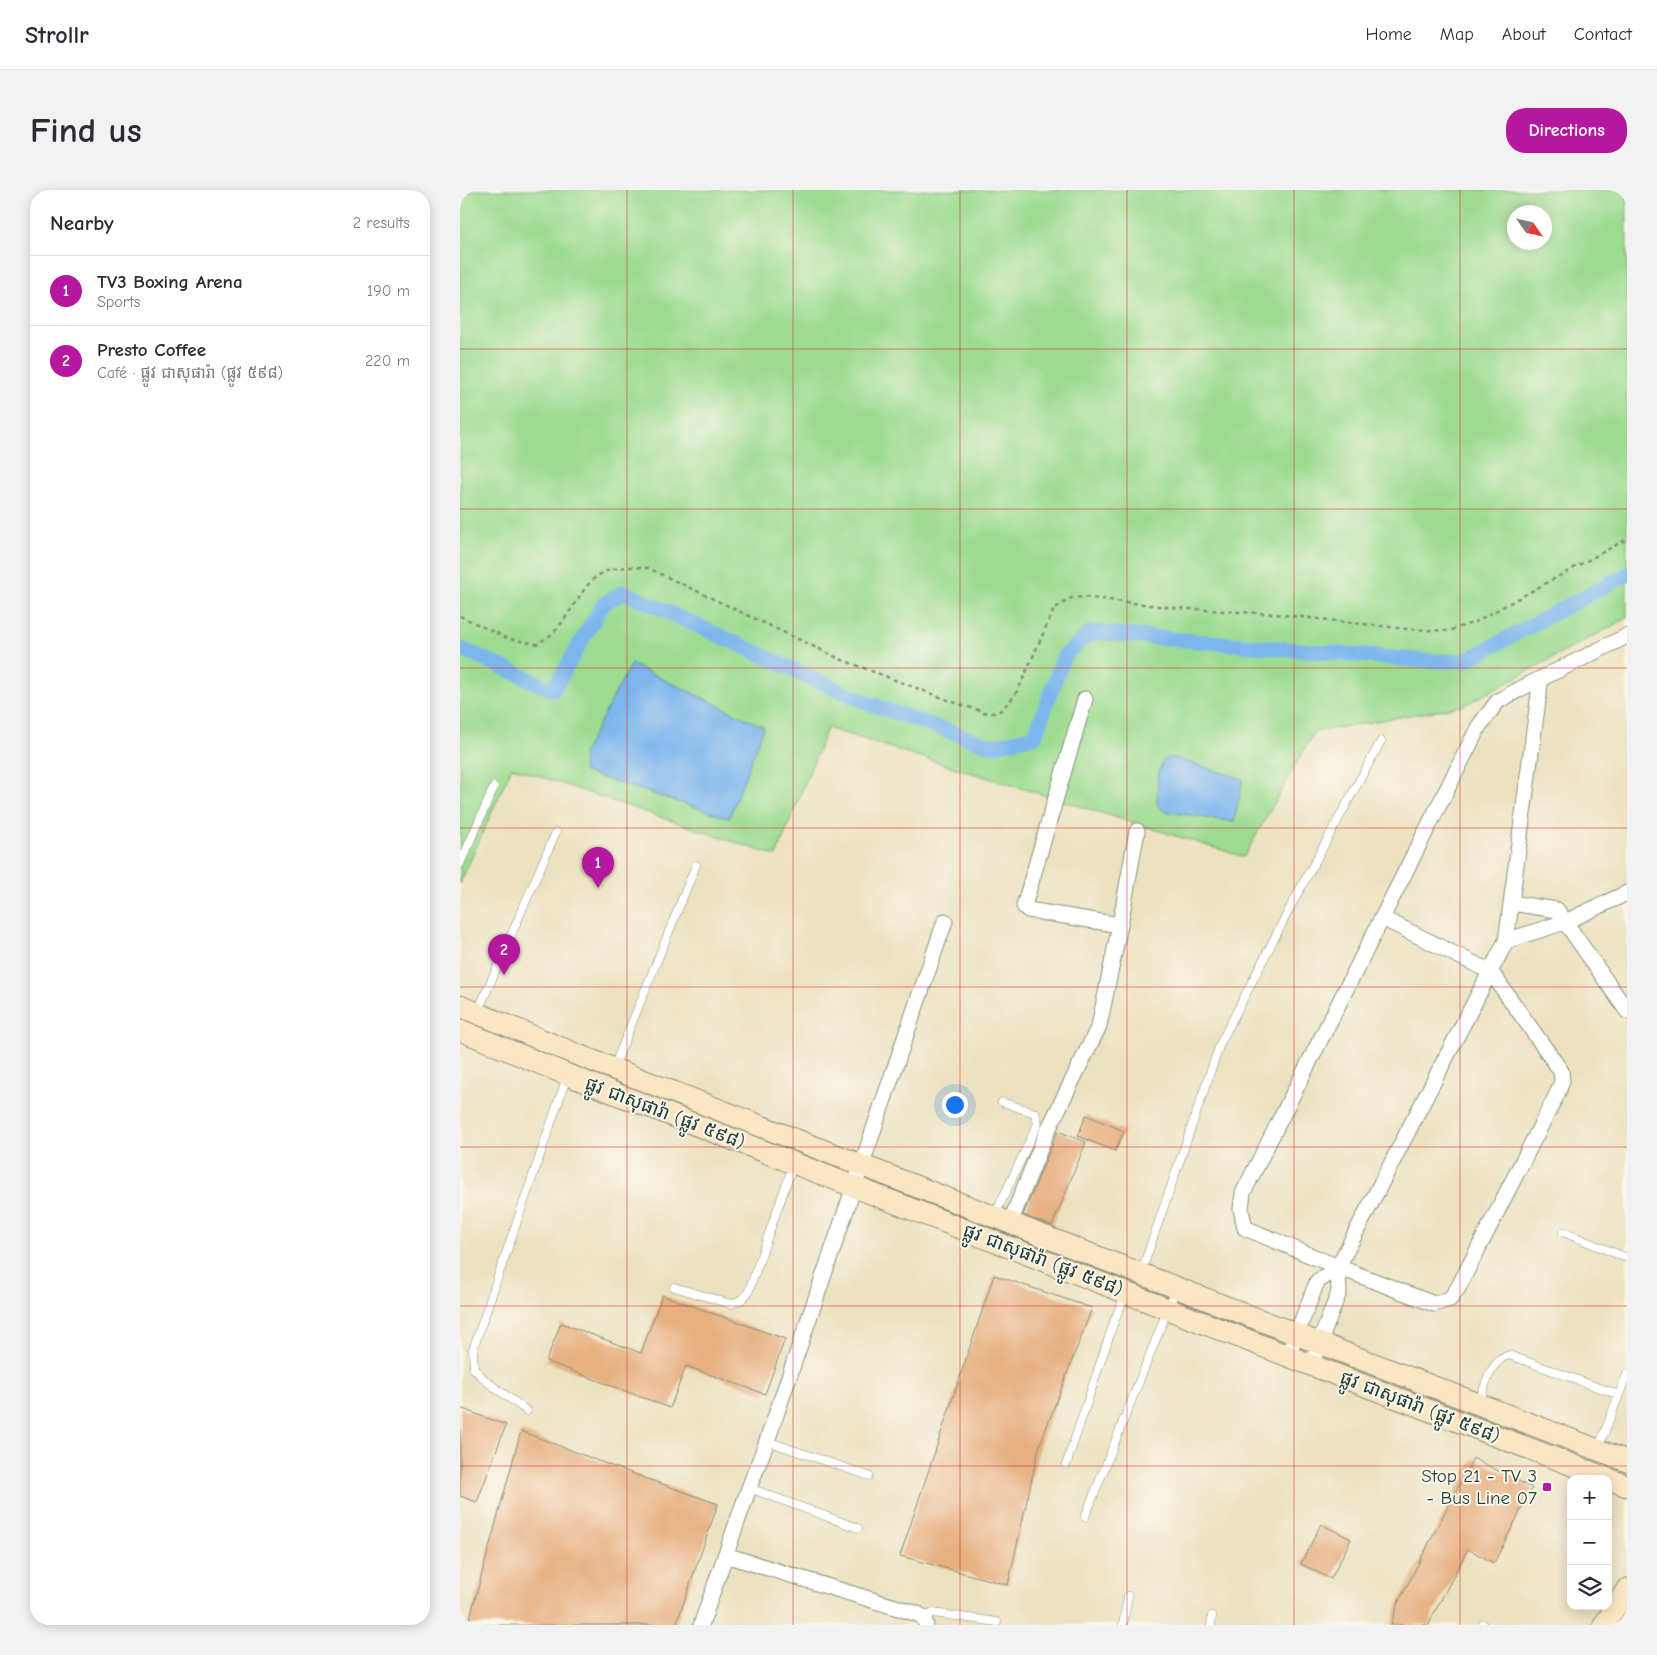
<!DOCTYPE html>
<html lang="en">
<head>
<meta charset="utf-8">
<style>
	body { margin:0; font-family:"Comic Neue","Noto Sans Khmer",sans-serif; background:#f2f2f3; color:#2b2b33 }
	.controls { position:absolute; right:15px; bottom:15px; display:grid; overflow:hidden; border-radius:10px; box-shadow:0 2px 12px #0003 }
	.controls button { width:45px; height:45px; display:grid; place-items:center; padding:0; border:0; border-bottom:1px solid #e1e1e2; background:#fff; color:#2b2b33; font:25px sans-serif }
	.compass { position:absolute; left:1047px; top:15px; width:45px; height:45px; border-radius:50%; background:#fff; box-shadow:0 2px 12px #0003; rotate:124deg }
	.you { position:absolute; left:494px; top:914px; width:18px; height:18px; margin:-12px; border:4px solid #fff; border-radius:50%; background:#1a73e8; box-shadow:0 0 0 8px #1a73e833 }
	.badge { display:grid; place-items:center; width:32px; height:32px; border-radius:50%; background:#b5179e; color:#fff; font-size:16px; font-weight:700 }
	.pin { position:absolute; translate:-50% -41px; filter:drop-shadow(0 1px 2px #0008) }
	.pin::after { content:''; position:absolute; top:26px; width:18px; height:15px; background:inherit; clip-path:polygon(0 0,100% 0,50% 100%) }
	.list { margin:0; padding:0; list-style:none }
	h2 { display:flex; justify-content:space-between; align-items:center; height:65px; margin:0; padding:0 20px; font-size:21px }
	h2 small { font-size:16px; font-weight:400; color:#7c7c81 }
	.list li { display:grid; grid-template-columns:32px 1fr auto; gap:15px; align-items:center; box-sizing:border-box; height:70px; padding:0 20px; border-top:1px solid #e1e1e2 }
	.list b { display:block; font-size:19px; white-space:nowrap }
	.list p { margin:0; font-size:16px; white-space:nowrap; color:#7c7c81 }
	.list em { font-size:16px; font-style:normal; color:#7c7c81 }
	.icon { flex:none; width:28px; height:28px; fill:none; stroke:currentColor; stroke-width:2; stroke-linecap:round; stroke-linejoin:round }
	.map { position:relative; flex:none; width:1167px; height:1435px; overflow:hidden; border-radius:20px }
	header { display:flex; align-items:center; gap:30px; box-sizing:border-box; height:70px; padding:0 25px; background:#fff; border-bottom:1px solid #e1e1e2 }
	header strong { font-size:24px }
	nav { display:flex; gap:28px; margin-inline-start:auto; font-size:18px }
	.intro { display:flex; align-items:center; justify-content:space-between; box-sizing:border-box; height:120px; padding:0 30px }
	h1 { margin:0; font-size:35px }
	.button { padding:12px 22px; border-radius:20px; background:#b5179e; color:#fff; font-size:18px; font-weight:700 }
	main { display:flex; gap:30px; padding:0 30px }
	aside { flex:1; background:#fff; border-radius:20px; box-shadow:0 2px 12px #0003 }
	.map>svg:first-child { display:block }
	.green { fill:#9cdb90; stroke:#5e8c62; fill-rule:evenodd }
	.water { fill:#7cb6ed; stroke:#4e7a90 }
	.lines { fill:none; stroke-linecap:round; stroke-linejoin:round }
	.canal { stroke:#7cb6ed; stroke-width:15 }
	.building { fill:#e7b081 }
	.lane-casing { stroke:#86907a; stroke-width:9 }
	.street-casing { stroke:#86907a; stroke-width:17 }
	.secondary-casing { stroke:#86907a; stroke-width:23 }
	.path { stroke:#86907a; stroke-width:2.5; stroke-dasharray:4 4; stroke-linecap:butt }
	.lane { stroke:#fff; stroke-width:8 }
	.street { stroke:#fff; stroke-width:15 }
	.secondary { stroke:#fbe6c3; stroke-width:21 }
	.grid { fill:none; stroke:#d62828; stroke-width:1; stroke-opacity:0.55 }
	.poi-dot { fill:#b5179e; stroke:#fbf7ec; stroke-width:2 }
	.labels { text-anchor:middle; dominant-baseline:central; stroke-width:4; stroke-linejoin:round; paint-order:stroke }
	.street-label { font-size:19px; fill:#1f3d34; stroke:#fbf7ec }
	.poi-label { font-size:19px; fill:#1f3d34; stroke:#fbf7ec; text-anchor:end }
</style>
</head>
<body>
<header>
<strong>Strollr</strong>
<nav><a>Home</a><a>Map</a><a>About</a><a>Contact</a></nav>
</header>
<div class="intro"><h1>Find us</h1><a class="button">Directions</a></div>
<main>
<aside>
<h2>Nearby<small>2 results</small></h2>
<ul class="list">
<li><span class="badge">1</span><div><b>TV3 Boxing Arena</b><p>Sports</p></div><em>190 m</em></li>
<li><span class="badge">2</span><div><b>Presto Coffee</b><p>Café · ផ្លូវ ជាសុផារ៉ា (ផ្លូវ ៥៩៨)</p></div><em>220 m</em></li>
</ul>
</aside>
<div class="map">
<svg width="1167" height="1435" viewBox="0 0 1167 1435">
	<rect width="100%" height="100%" fill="#fbf7ec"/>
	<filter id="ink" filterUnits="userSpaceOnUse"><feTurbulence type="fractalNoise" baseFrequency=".02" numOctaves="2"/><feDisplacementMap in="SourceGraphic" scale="10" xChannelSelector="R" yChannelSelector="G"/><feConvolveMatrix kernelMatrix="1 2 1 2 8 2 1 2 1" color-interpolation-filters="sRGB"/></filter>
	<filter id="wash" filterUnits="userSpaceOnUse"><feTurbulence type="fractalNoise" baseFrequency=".0096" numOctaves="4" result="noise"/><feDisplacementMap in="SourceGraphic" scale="20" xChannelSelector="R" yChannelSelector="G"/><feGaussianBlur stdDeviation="1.12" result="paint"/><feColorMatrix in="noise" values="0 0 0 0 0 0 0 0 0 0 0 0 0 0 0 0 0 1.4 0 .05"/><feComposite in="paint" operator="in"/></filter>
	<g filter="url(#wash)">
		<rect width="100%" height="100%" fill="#ece2c1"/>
		<path class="green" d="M0 0H1167V428L1003 516 854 542 784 667 367 538 316 666 52 577 0 694ZM1054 22H1084V52H1054Z"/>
		<path class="water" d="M171 474 304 537 269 628 124 582 123 564Z
			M711 567 783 589 774 632 703 621 697 614 698 584 703 570Z"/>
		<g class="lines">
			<path class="canal" d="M0 458 93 500 143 414 164 402 407 513 532 556 575 546 604 466 631 442 968 471H1005L1167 384"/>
		</g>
		<g id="blocks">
			<path class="building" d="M626 925 664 941 655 961 618 946Z
				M598 941 626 952 592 1036 563 1025Z
				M534 1085 632 1118 579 1257 548 1395 440 1366Z
				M202 1105 325 1149 305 1204 226 1176 210 1218 86 1171 101 1133 181 1163Z
				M0 1218 46 1235 17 1312 0 1306Z
				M61 1241 149 1275 258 1314 216 1435H8Z
				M1013 1268 1072 1298 1034 1373 1008 1359 973 1425 969 1435H931L938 1413Z
				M861 1334 891 1349 871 1389 841 1374Z"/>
		</g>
	</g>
	<g filter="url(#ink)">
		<use href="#blocks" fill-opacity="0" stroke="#86907a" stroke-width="1"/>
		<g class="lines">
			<defs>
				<path id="lane" d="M0 674 34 597
					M18 821 96 642
					M154 877 236 675
					M535 1025 578 933 575 923 542 912
					M1103 1042 1167 1068
					M681 1083 760 854 833 712 921 551
					M214 1097 271 1114 281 1110 288 1103 333 975
					M1019 1213C1025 1197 1030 1170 1049 1165L1159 1205
					M67 1221 26 1191 14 1179 13 1159 107 887
					M307 1251 409 1286
					M1138 1259 1167 1184
					M606 1275 655 1129 666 1104
					M289 1298 398 1338
					M625 1327 716 1099
					M464 1428 473 1423 537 1432
					M1023 1434 1024 1435
					M663 1435 668 1406
					M751 1435 752 1426"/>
				<path id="street" d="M625 509 564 716 568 720 660 735
					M1051 713 1097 720 1167 821
					M922 728 1031 782 1101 881 1102 891 1098 902 998 1098 990 1109 974 1114 878 1077 785 1038 781 1019 783 1003 1019 536 1038 511 1060 499 1167 446
					M1046 751 1105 732 1167 703
					M550 1033 586 944 639 836 660 735 677 641
					M828 1166 857 1092 878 1077 1046 751 1081 488
					M851 1175 879 1102 878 1077
					M265 1365 458 1424 464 1428 466 1435
					M241 1435 289 1298 307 1251 485 731"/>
				<path id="secondary" d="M0 816 118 865 859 1153 1167 1271
					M0 840 108 885 851 1175 1167 1296
					M1144 1435 1167 1399"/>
			</defs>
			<use href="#lane" class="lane-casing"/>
			<use href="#street" class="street-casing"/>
			<use href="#secondary" class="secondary-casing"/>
			<path class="path" d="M0 426 49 449 77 454C83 450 91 446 96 440 128 402 125 371 188 378L380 469 493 512 527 523H534L541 520 549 512 554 506 559 498 594 419 611 408 623 407 716 418 815 424 947 439 988 441 1015 432 1167 349"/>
			<use href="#lane" class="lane"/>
			<use href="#street" class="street"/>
			<use href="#secondary" class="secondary"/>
		</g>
	</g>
	<path class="grid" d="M167 0V1435M333 0V1435M500 0V1435M667 0V1435M834 0V1435M1000 0V1435M0 159H1167M0 319H1167M0 478H1167M0 638H1167M0 797H1167M0 957H1167M0 1116H1167M0 1276H1167"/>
	<rect class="poi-dot" x="1082" y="1292" width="10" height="10" rx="2.5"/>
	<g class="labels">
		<g class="street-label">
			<text transform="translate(205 923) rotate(21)">ផ្លូវ ជាសុផារ៉ា (ផ្លូវ ៥៩៨)</text>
			<text transform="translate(583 1070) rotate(21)">ផ្លូវ ជាសុផារ៉ា (ផ្លូវ ៥៩៨)</text>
			<text transform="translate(960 1217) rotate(21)">ផ្លូវ ជាសុផារ៉ា (ផ្លូវ ៥៩៨)</text>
		</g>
		<g class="poi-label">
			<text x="1077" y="1286">Stop 21 - TV 3<tspan x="1077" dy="22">- Bus Line 07</tspan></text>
		</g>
	</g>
</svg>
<div class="controls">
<button>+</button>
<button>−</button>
<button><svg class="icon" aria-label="layers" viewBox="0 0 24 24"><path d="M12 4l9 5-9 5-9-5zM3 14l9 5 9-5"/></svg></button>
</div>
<svg class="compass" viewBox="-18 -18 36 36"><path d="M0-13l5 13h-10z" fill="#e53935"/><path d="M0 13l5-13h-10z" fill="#7c7c81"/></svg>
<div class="you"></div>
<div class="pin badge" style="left:138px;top:698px">1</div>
<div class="pin badge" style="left:44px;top:785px">2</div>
</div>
</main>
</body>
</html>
